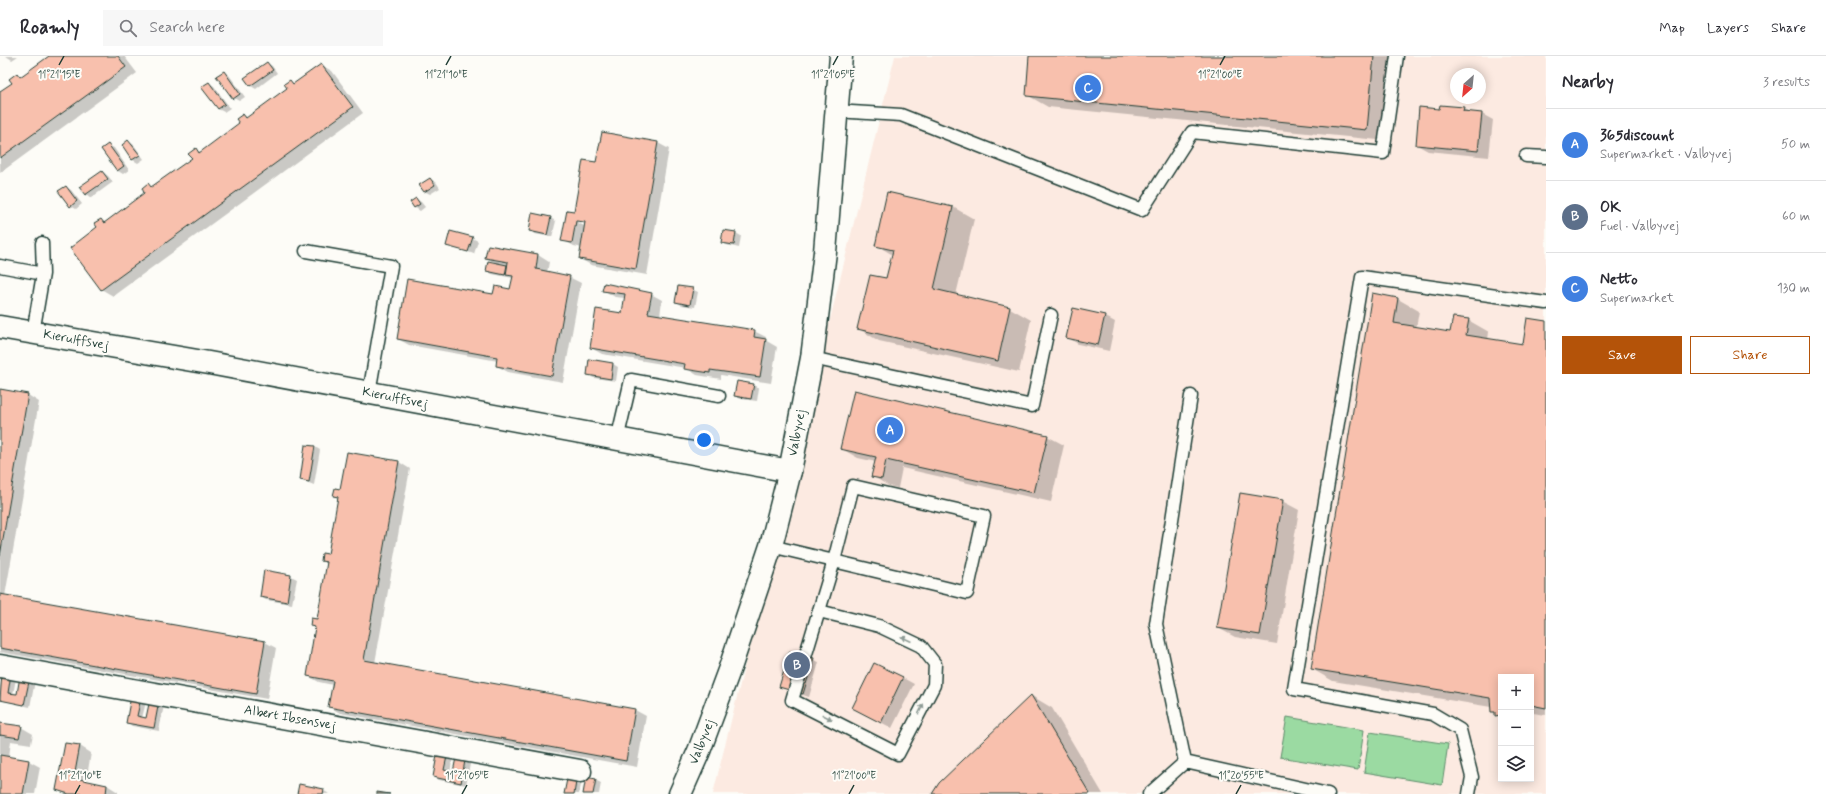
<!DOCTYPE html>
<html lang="en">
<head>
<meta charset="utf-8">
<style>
	body { margin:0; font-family:Mynerve,sans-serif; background:#f7f7f7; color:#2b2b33 }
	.controls { position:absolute; right:12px; bottom:12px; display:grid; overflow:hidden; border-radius:0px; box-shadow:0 2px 10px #0003 }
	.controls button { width:36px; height:36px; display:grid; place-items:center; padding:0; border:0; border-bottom:1px solid #e1e1e2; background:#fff; color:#2b2b33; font:20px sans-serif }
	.compass { position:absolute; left:1450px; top:12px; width:36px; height:36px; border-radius:50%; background:#fff; box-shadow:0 2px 10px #0003; rotate:207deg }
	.you { position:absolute; left:704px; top:384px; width:14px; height:14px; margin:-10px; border:3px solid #fff; border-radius:50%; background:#1a73e8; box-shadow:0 0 0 6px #1a73e833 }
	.badge { display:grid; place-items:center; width:26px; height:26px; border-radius:50%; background:#b45309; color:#fff; font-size:13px; font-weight:700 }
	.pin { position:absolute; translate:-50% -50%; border:2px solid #fff; box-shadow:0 1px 4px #0006 }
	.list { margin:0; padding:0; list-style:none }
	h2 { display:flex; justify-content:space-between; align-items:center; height:52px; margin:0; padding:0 16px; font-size:17px }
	h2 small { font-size:13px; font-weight:400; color:#7c7c81 }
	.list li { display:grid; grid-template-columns:26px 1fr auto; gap:12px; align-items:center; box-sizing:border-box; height:72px; padding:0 16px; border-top:1px solid #e1e1e2 }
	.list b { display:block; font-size:15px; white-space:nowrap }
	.list p { margin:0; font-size:13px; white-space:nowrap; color:#7c7c81 }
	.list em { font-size:13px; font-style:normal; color:#7c7c81 }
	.actions { display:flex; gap:8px; padding:12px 16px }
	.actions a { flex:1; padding:9px 0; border:1px solid #b45309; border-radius:0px; text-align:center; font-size:14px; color:#b45309 }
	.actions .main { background:#b45309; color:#fff }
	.icon { flex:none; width:22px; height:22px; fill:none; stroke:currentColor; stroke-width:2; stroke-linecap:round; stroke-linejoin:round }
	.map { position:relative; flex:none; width:1546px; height:738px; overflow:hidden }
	header { display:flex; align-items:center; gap:24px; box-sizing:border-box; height:56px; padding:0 20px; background:#fff; border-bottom:1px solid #e1e1e2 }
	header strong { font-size:19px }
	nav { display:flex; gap:22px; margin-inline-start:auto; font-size:14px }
	.search { width:280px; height:36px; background:#f7f7f7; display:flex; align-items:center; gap:10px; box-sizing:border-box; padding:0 14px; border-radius:0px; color:#7c7c81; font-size:15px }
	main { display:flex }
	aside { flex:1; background:#fff }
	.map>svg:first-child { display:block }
	.built { fill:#fceae1; fill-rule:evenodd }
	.green { fill:#9bdaa2; stroke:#5d8c6b }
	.shadow { fill:#0003; fill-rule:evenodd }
	.building { fill:#f8c0ad; stroke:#1f3d34 }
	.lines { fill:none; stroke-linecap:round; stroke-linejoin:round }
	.service-casing { stroke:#1f3d34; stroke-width:15 }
	.minor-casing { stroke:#1f3d34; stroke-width:25 }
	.tertiary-casing { stroke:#1f3d34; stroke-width:25 }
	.service { stroke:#fdfcf7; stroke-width:12 }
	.minor { stroke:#fdfcf7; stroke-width:22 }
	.tertiary { stroke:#fdfcf7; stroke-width:22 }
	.oneway { fill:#8e9c96 }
	.ticks { fill:none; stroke:#1f3d34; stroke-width:1.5 }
	.labels { text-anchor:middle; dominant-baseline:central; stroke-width:4; stroke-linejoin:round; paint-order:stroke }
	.street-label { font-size:13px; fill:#1f3d34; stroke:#fdfcf7 }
	.ticks-label { font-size:10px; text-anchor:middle; fill:#1f3d34; stroke:#fdfcf7; stroke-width:4; stroke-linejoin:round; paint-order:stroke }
</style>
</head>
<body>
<header>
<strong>Roamly</strong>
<div class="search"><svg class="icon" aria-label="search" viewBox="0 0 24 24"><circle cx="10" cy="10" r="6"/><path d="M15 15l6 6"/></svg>Search here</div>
<nav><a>Map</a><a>Layers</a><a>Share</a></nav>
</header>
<main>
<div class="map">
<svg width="1546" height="738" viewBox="0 0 1546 738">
	<rect width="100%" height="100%" fill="#fdfcf7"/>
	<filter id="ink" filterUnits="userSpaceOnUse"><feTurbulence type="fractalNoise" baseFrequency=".025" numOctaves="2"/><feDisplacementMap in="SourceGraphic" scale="8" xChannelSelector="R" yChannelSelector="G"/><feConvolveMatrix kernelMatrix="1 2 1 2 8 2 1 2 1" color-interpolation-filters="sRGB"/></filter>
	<g filter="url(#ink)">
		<path class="built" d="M895 0H1546V738H713ZM1456 18H1480V42H1456ZM1501 621H1531V723H1501Z"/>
		<path class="green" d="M1287 661 1364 674 1358 714 1280 701Z
			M1370 676 1448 688 1442 729 1364 716Z"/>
		<path class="shadow" d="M6 0H18L12 4Z
			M50 0H124L137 17 0 117V37L14 27 17 18 22 21Z
			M1030 0H1391L1396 3 1388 85 1048 51 1027 39Z
			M267 7 272 10 277 17 256 33 251 30 246 23Z
			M321 9 332 15 363 57 113 240 101 233 99 172 101 164 105 167 146 137 148 129 153 131 193 102 196 94 201 96 241 68 244 59 248 62 288 33 290 25 295 28Z
			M224 16 229 19 245 41 239 45 234 42Z
			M209 27 214 30 230 52 224 56 218 53 203 32Z
			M1463 52 1470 57 1482 58 1493 64 1489 101 1428 95 1417 89 1440 54Z
			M602 77 658 87 669 93 647 219 591 209 580 203 582 192 574 190 563 184 597 107ZM574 162 586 169V171L573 164Z
			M129 86 134 89 144 103 138 107 133 104 123 89Z
			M108 89 114 92 129 114 123 118 118 115 102 93Z
			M103 116 108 120 113 126 91 142 86 138 81 132Z
			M430 123 436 126 440 132 430 138 424 135Z
			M66 131 71 134 82 148 76 153 71 150Z
			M888 137 953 151 974 163 956 239 1010 252 1031 264 1019 316 879 285 859 273 887 223 893 199 876 189Z
			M416 143 421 146 425 151 420 155 414 151Z
			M550 162 556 165 552 181 535 178 530 175Z
			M724 175 736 177 741 180 739 192 727 189 722 186Z
			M472 182 478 185 474 198 447 189Z
			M489 190 538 199 549 206 547 217 569 221 581 227 563 326 508 316 497 310 498 305 409 289 398 283 494 239 511 235 513 222 492 218 487 214 496 207 486 202Z
			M692 233 698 236 695 251 682 249 676 246Z
			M603 234 651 238 662 244 660 260 754 275 766 281 765 284 777 291 771 327 721 319V323L697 319 686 312 602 298 591 292 623 258 625 242 615 241Z
			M1373 238 1398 243 1419 255 1416 272 1451 278 1468 264 1489 276 1488 284 1524 290 1546 266V659L1533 657 1531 666V621H1501V662L1492 655 1491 651 1333 625 1312 613Z
			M1104 260 1115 266 1109 295 1078 288 1067 281Z
			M613 308 618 311 616 325 594 322 588 319Z
			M738 326 754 329 759 332 757 345 741 343 735 340Z
			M0 334 28 339 39 346 5 540 265 586 276 592 267 643 0 596Z
			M1047 380 1064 389 1051 446 902 412 898 432 889 430 872 420 876 406 858 402 842 393Z
			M315 391 320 394 314 429 301 424Z
			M348 397 399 406 410 413 375 607 635 654 646 660 637 711 340 657 329 651 333 629 319 626 308 620 316 573 311 570 318 564 327 508 322 505 329 499 339 442 334 439 341 434Z
			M1282 445 1299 454 1277 588 1235 581 1218 572Z
			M265 516 291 520 297 523 292 548 266 544 261 541Z
			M790 596 819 606 809 641 780 631Z
			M3 618 16 622 13 639H17L29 622 35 625 30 651 0 644V631Z
			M903 622 914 628 892 672 853 652Z
			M1032 640 1052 652 1103 738H933L939 728Z
			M132 641 146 646 142 662 147 663 151 644 164 649 159 675 132 670 127 666Z
			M0 668 21 671 33 678 31 688 11 685 9 701 29 705 40 711 35 738H0Z
			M65 688 80 690 91 697 86 726 107 729 118 736V738H65L57 734Z
			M439 695 453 700 450 717 454 718 466 700 471 703 466 729 439 724 434 721Z
			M569 719 582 724 579 738H565Z
			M595 724 601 727 599 738H584Z
			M323 734 329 738H298Z"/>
		<path class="building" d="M49 0H118L126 11 0 102V35L12 27 9 23 17 17 20 21Z
			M1029 0H1374L1367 74 1026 40Z
			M267 6 273 14 250 30 244 22Z
			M321 8 353 51 101 234 70 192 97 171 94 167 101 163 104 167 144 137 142 132 148 127 151 131 192 102 188 98 196 92 199 97 239 67 236 63 243 58 246 62 287 32 284 28 290 24 293 28Z
			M224 15 240 38 233 43 216 20Z
			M209 26 225 48 218 53 201 31Z
			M1440 49 1464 51 1463 55 1482 57 1478 95 1416 89 1419 51 1439 53Z
			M602 76 658 86 636 213 579 203 585 166 576 165 572 187 561 185 567 154 574 155 583 104 596 106Z
			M128 84 140 99 132 104 122 89Z
			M108 88 124 110 117 115 101 93Z
			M102 115 108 123 85 139 79 131Z
			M430 122 435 129 424 136 419 129Z
			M66 130 77 145 70 151 58 135Z
			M887 136 953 151 934 233 1010 251 998 305 857 273 870 219 886 222 893 194 875 190Z
			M416 142 420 148 414 152 410 146Z
			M532 157 551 161 547 179 529 175Z
			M723 174 736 176 734 189 721 187Z
			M450 175 473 181 468 196 446 190Z
			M488 189 538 198 536 213 570 220 552 320 496 310 497 301 397 283 407 223 493 238 495 230 510 233 513 220 506 219 508 206 485 202Z
			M488 205 507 209 505 219 486 215Z
			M604 227 652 237 648 257 755 274 754 281 766 283 760 321 710 314V317L684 313 685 308 590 292 596 253 622 257 625 238 602 235Z
			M678 230 693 232 690 249 675 246Z
			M1372 237 1398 242 1394 267 1450 276 1453 261 1469 263 1466 279 1523 288 1527 262 1546 265V652L1531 649V621H1501V659L1495 660V656H1491L1490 642 1311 613Z
			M1073 252 1105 259 1098 289 1066 282Z
			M589 303 613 307 611 323 587 319Z
			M737 325 754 328 751 343 734 340Z
			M0 333 28 338 0 500Z
			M854 334 1048 379 1034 437 886 404 882 423 871 421 876 401 840 393Z
			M305 389 315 390 309 426 300 424Z
			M347 396 399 405 364 604 635 653 626 705 328 651 333 625 307 620 315 571 310 570 311 562 317 563 327 506 321 505 322 497 328 498 338 441 333 440 335 432 340 433Z
			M1240 437 1283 444 1260 579 1217 572Z
			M264 514 291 519 287 546 260 541Z
			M0 538 265 585 256 638 0 592Z
			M790 595 814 602 803 638 779 631Z
			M874 607 903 621 881 667 852 652Z
			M2 616 11 618 8 637 17 638 20 620 30 621 24 649 0 644Z
			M1031 639 1090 738H932L939 727Z
			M131 640 141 642 137 660 146 662 150 643 159 645 154 672 126 667Z
			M0 667 22 670 19 682 0 679V680Z
			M65 687 80 689 74 722 107 729 106 738H69L56 734Z
			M438 694 448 696 444 714 453 716 457 697 466 699 461 727 433 721Z
			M0 699 29 704 23 738H0Z
			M568 718 577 720 574 738H564Z
			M586 721 596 723 593 738H583Z
			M299 728 324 733 323 738H297Z
			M377 736 390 738H377Z"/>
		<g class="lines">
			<defs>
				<path id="service" d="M835 55 901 59 1142 154 1192 76 1383 97 1397 0
					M1526 100 1546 101
					M306 195 391 210 369 337
					M0 210 43 218
					M33 277 43 218 42 187
					M812 302 1032 350 1051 259
					M617 384 631 324 719 340
					M771 490 834 505 853 430 984 460 967 537 834 505 792 644 898 698 934 629 935 608 921 590 879 570 819 555
					M1185 706 1328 738
					M1149 738 1185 706 1156 568 1191 340
					M1469 738 1472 721 1460 674 1433 658 1294 633 1362 221 1546 247"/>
				<path id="minor" d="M0 271 209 307 790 415
					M0 610 580 715"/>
				<path id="tertiary" d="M680 738 699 695 731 609 771 490 790 415 812 302 825 196 841 0"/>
			</defs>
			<use href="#service" class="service-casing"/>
			<use href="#minor" class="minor-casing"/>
			<use href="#tertiary" class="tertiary-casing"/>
			<use href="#service" class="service"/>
			<use href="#minor" class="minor"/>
			<use href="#tertiary" class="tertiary"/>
		</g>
		<defs><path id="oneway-solid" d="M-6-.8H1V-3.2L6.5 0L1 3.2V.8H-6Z"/></defs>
		<g class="oneway">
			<use href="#oneway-solid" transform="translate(906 583) rotate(-155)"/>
			<use href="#oneway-solid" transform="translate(921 653) rotate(-63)"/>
			<use href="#oneway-solid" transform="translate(827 661) rotate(27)"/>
		</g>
	</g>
	<path class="ticks" d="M59 9 64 0M446 9 451 0M833 9 838 0M1220 9 1225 0M75 738 80 729M462 738 467 729M849 738 854 729M1236 738 1241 729"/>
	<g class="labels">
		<g class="street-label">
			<text transform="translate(76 284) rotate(10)">Kierulffsvej</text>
			<text transform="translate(395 342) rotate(11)">Kierulffsvej</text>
			<text transform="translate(797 377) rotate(-79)">Valbyvej</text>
			<text transform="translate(290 662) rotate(10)">Albert Ibsensvej</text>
			<text transform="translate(702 686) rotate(-68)">Valbyvej</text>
		</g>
	</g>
	<g class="ticks-label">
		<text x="59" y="22">11°21'15"E</text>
		<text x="446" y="22">11°21'10"E</text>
		<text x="833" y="22">11°21'05"E</text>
		<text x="1220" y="22">11°21'00"E</text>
		<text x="80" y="723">11°21'10"E</text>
		<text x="467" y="723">11°21'05"E</text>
		<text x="854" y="723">11°21'00"E</text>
		<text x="1241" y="723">11°20'55"E</text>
	</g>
</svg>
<div class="controls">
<button>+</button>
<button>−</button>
<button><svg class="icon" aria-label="layers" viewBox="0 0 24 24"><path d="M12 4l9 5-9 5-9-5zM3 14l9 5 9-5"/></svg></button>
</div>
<svg class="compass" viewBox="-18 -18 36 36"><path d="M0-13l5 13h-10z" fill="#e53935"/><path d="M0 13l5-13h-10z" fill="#7c7c81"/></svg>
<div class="you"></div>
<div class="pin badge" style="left:890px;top:374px;background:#3f7fe0">A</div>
<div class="pin badge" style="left:797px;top:609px;background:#5c6f8a">B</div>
<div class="pin badge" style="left:1088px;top:32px;background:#3f7fe0">C</div>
</div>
<aside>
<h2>Nearby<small>3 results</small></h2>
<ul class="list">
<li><span class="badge" style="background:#3f7fe0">A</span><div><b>365discount</b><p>Supermarket · Valbyvej</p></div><em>50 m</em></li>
<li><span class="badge" style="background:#5c6f8a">B</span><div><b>OK</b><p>Fuel · Valbyvej</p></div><em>60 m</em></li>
<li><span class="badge" style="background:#3f7fe0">C</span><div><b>Netto</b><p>Supermarket</p></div><em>130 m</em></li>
</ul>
<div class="actions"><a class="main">Save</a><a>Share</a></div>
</aside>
</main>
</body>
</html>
